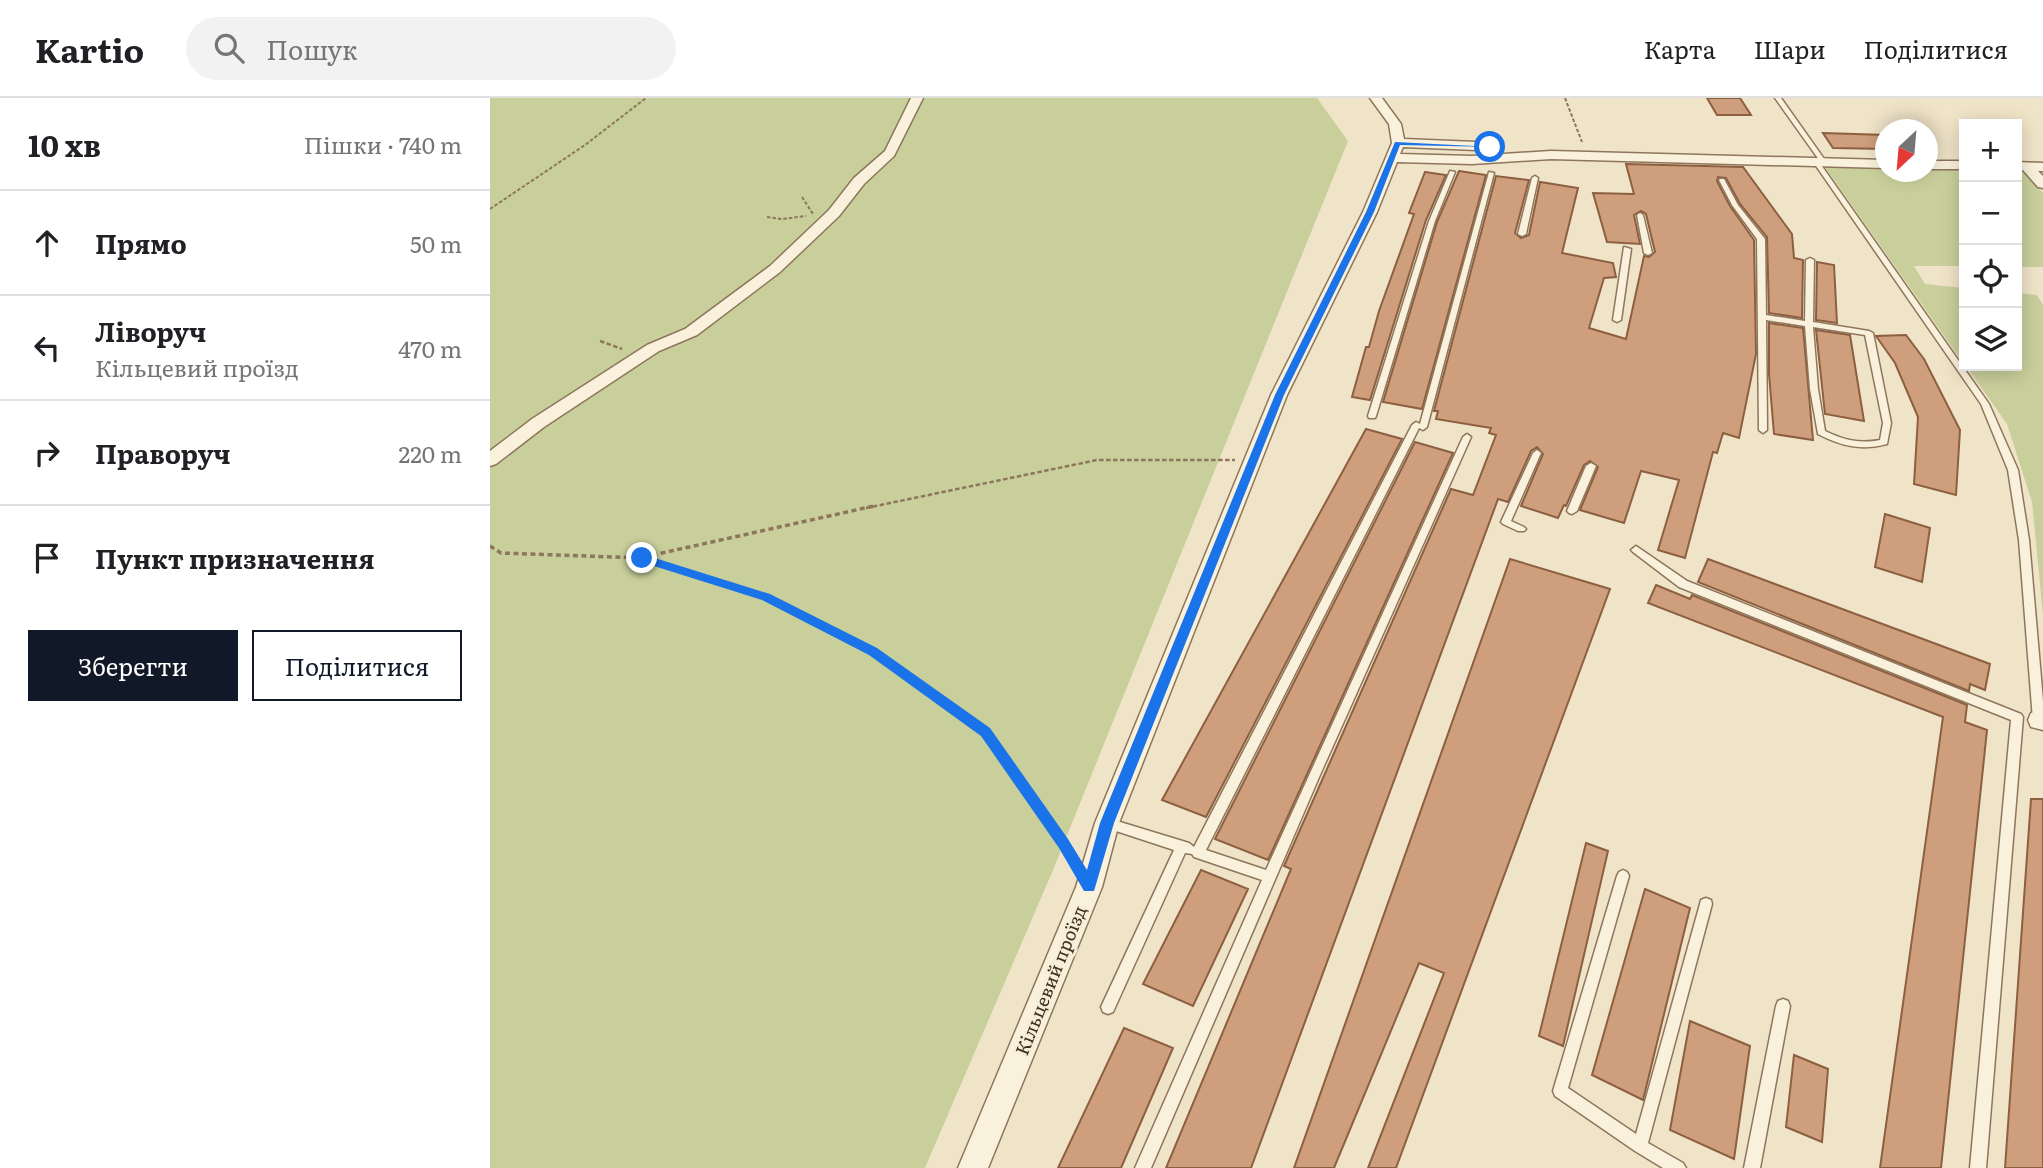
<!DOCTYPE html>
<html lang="uk">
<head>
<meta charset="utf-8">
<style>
	body { margin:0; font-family:Literata,serif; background:#f2f2f2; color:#202124 }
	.controls { position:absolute; right:21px; top:21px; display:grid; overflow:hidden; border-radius:0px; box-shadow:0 4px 18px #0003 }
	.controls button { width:63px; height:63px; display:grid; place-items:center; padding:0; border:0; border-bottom:2px solid #e0e0e0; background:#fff; color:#202124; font:35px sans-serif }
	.compass { position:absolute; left:1385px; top:21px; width:63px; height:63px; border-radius:50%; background:#fff; box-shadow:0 4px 18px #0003; rotate:206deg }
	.stop { position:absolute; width:21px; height:21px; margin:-16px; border:5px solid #1a73e8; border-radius:50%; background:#fff }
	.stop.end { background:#1a73e8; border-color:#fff; box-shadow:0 2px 7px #0008 }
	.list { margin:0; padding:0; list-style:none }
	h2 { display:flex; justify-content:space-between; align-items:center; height:91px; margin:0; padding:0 28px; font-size:30px }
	h2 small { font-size:23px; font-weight:400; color:#757577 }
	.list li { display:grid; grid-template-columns:46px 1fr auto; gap:21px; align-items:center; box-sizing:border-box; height:105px; padding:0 28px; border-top:2px solid #e0e0e0 }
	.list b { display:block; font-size:26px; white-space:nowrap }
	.list p { margin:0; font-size:23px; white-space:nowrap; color:#757577 }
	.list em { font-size:23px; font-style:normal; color:#757577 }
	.actions { display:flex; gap:14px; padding:21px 28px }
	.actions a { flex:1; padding:16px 0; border:2px solid #111827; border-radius:0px; text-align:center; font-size:24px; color:#111827 }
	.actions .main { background:#111827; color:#fff }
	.icon { flex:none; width:38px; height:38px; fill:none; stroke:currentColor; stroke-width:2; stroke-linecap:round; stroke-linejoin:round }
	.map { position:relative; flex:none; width:1553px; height:1070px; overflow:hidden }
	header { display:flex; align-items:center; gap:42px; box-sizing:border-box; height:98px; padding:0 35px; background:#fff; border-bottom:2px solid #e0e0e0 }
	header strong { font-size:33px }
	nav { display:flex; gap:38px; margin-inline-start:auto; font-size:24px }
	.search { width:490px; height:63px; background:#f2f2f2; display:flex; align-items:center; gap:18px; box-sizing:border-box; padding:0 24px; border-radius:38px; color:#757577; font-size:26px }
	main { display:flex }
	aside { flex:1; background:#fff }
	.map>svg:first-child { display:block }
	.green { fill:#c9cf9b }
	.building { fill:#cf9f7d; stroke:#8d5f41; stroke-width:2 }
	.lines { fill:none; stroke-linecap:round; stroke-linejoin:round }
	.lane-casing { stroke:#8d765c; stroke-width:3 }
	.street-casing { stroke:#8d765c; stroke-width:3 }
	.path-far3 { stroke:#8d765c; stroke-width:2; stroke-dasharray:3.5 2; stroke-linecap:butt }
	.path-far2 { stroke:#8d765c; stroke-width:2.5; stroke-dasharray:4.5 2.5; stroke-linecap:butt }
	.path-far1 { stroke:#8d765c; stroke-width:3.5; stroke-dasharray:5 3.5; stroke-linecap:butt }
	.path { stroke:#8d765c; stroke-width:4.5; stroke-dasharray:7 4.5; stroke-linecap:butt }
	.lane { fill:#faf1dc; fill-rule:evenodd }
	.street { fill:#faf1dc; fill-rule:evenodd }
	.route { fill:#1a73e8 }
	.labels { text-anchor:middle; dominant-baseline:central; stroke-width:6; stroke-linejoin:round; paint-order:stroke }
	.street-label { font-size:18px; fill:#3d2e20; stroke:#f7eed8 }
</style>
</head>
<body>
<header>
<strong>Kartio</strong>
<div class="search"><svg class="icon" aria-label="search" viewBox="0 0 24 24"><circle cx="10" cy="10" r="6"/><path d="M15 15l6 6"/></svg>Пошук</div>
<nav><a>Карта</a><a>Шари</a><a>Поділитися</a></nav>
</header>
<main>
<aside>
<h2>10 хв<small>Пішки · 740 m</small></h2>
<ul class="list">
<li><svg class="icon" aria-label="ahead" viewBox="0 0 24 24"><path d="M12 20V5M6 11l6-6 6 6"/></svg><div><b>Прямо</b></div><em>50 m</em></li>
<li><svg class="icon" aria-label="left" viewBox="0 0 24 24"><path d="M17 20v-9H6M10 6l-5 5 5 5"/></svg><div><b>Ліворуч</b><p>Кільцевий проїзд</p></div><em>470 m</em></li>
<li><svg class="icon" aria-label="right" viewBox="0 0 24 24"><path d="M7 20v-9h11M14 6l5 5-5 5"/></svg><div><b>Праворуч</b></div><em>220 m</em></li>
<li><svg class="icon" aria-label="arrive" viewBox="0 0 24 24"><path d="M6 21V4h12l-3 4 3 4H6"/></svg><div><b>Пункт призначення</b></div></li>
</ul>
<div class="actions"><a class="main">Зберегти</a><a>Поділитися</a></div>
</aside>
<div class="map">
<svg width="1553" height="1070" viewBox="0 0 1553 1070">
	<rect width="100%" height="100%" fill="#f0e4c8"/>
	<path class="green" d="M0 0H827L858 43 563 772 435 1070H0Z
		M1334 68 1395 69V74H1437L1438 69 1474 70V168H1424L1435 186 1474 190V266Z
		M1527 70H1531L1553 95V169H1527Z
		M1527 195 1547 197 1553 207V517L1542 404 1517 326 1476 268H1527Z"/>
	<path class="building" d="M1217 0H1250L1261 17H1227Z
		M1333 35 1396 37V51L1343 50Z
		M1136 66 1253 69 1302 136 1304 160 1313 162 1312 220 1279 215 1277 139 1250 106 1236 80 1228 79 1227 83 1240 108 1264 142 1266 256 1249 340 1233 335 1227 355 1223 354 1195 460 1168 452 1189 382 1151 373 1134 425 1090 412 1108 369 1100 363 1094 367 1076 408 1074 407 1068 420 1031 408 1053 356 1047 349 1041 353 1018 404 1008 401 761 1070H676L801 771 794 768 961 391 983 397 1006 337 999 335 1001 330 946 321 948 313H944L1006 78 1039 82 1025 135 1031 140 1039 137 1050 84 1088 90 1072 155 1123 165 1126 179 1114 180 1099 230 1136 241 1154 158 1159 159 1165 154 1156 116 1151 113 1144 117 1150 146 1117 144 1103 95 1144 96Z
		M969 73 996 77 932 311 893 304 947 124Z
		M935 74 956 77 936 122 880 302 862 299 876 249H879L889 213 924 116 919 115Z
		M1327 164 1344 167 1347 225 1326 222Z
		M1279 225 1313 230 1323 342 1284 336 1279 276Z
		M1326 232 1360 237 1374 323 1335 316Z
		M1416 237 1434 261 1470 332 1466 397 1424 386 1428 319 1405 265 1386 238Z
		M876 331 912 341 716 719 672 702Z
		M925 344 963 355 778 762 725 741Z
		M1395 416 1440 430 1432 484 1385 469Z
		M1020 461 1120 491 906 1070H878L954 875 929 865 844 1070H804Z
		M1218 461 1500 566 1495 592 1480 586 1479 593 1208 484Z
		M1166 487 1200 501 1202 497 1477 607 1475 624 1497 632 1451 1070H1390L1453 619 1158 505Z
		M1541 701H1553V1070H1515Z
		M1096 745 1118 753 1073 948 1049 938Z
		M711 772 758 791 703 908 653 886Z
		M1155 791 1200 810 1153 1002 1102 977Z
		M1200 923 1260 948 1244 1061 1180 1032Z
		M634 930 683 950 631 1070H568Z
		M1304 957 1338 971 1332 1044 1296 1029Z"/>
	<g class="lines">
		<defs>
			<path id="lane" d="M1285 0H1291L1337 65 1336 66H1332Z
				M1325 64H1329L1499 306 1528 372 1539 442 1553 603V625L1549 627 1545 625 1543 622 1529 442 1518 372 1491 306 1324 65Z
				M960 73 965 74 945 123 886 318 885 320H879L878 318 939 123Z
				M999 74 1004 75 937 329 933 332 929 330 716 752 776 772 973 339 977 336 981 339 830 677 661 1070H645L772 782 704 759 702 756 695 755 623 914 618 916 613 914 611 909 684 752 617 730 613 729 611 725 613 721 617 720 699 745 704 749 922 327 926 324 930 326Z
				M1045 78 1048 80 1036 136 1032 138 1028 136 1042 80Z
				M1230 81H1234L1248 107 1275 141 1276 217 1315 223 1316 162 1320 160 1324 162 1323 224 1379 233 1383 235 1401 325 1397 346C1371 353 1351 348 1328 336L1320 291 1315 228 1276 222 1277 332 1273 335 1269 332 1267 141 1242 107 1229 82ZM1323 229 1375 237 1393 325 1390 342C1369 346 1354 342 1335 333L1328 291Z
				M1150 115 1153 117 1162 155 1158 157 1154 155 1147 117Z
				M1134 149 1141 151 1131 222 1127 224 1123 222Z
				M1047 352 1051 355 1021 423 1034 429 1036 431 1034 433H1028L1013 426 1011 424 1043 355Z
				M1101 365 1106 368 1087 413 1082 416 1079 415 1077 413 1096 368Z
				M1146 448 1197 483 1531 616 1533 619 1496 1070H1480L1521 622 1189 489 1143 454 1141 452Z
				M1133 772 1137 774 1139 778 1078 990 1146 1036 1210 806 1211 802 1216 800 1221 802 1222 806 1158 1045 1193 1065 1196 1070H1173L1145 1053 1065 998 1063 993 1127 778 1129 774Z
				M1293 901 1298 903 1300 908 1270 1070H1254L1286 908 1288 903Z"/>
			<path id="street" d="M421 0H433L404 58 374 86 349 118 290 174 207 237 169 253 54 329 6 366 0 368V353L42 321 157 247 195 231 280 168 339 112 364 80 395 53Z
				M880 0H892L911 26 914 41 986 44 992 48 986 52 913 49 910 56 982 58 1061 53 1395 62V70L1061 61 982 66 907 64 887 114 797 297 629 725 612 789 498 1070H468L586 789 605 725 781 297 873 114 902 45 899 26Z
				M1437 63H1474V71H1437Z
				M1527 64 1553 65V73H1548L1553 78V90L1548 89 1533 72H1527Z
				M1549 613 1553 614V632L1541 629 1538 622 1541 615Z"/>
		</defs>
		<use href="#lane" class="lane-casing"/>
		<use href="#street" class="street-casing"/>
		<path class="path-far3" d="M1075 0 1092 44
			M312 99 323 116
			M0 111 95 47 156 0
			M277 119 292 121 316 118"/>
		<path class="path-far2" d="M110 243 132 251
			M376 410 607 362H745"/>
		<path class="path-far1" d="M0 448 11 455 152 460 276 499 383 554 495 634 541 701
			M154 459 384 408"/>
		<path class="path" d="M540 699 584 763"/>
		<use href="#lane" class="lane"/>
		<use href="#street" class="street"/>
	</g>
	<path class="route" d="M905 44 1004 49 910 47 884 114 794 297 624 725 604 793H594L569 750 491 638 379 557 272 502 148 463 147 460 152 456 280 496 387 550 500 630 578 741 597 772 610 725 785 297 876 114Z"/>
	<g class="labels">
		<g class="street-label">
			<text transform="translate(560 882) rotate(-68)">Кільцевий проїзд</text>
		</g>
	</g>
</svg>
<div class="controls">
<button>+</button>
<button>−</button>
<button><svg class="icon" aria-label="locate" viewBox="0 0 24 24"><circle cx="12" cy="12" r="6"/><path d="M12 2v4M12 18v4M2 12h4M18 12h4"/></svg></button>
<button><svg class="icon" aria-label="layers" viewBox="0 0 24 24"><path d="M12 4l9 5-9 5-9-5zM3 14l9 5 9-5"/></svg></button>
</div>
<svg class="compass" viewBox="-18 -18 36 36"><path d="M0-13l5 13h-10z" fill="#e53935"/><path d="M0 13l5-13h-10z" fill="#757577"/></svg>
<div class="stop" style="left:1000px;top:49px"></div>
<div class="stop end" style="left:152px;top:460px"></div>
</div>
</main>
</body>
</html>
